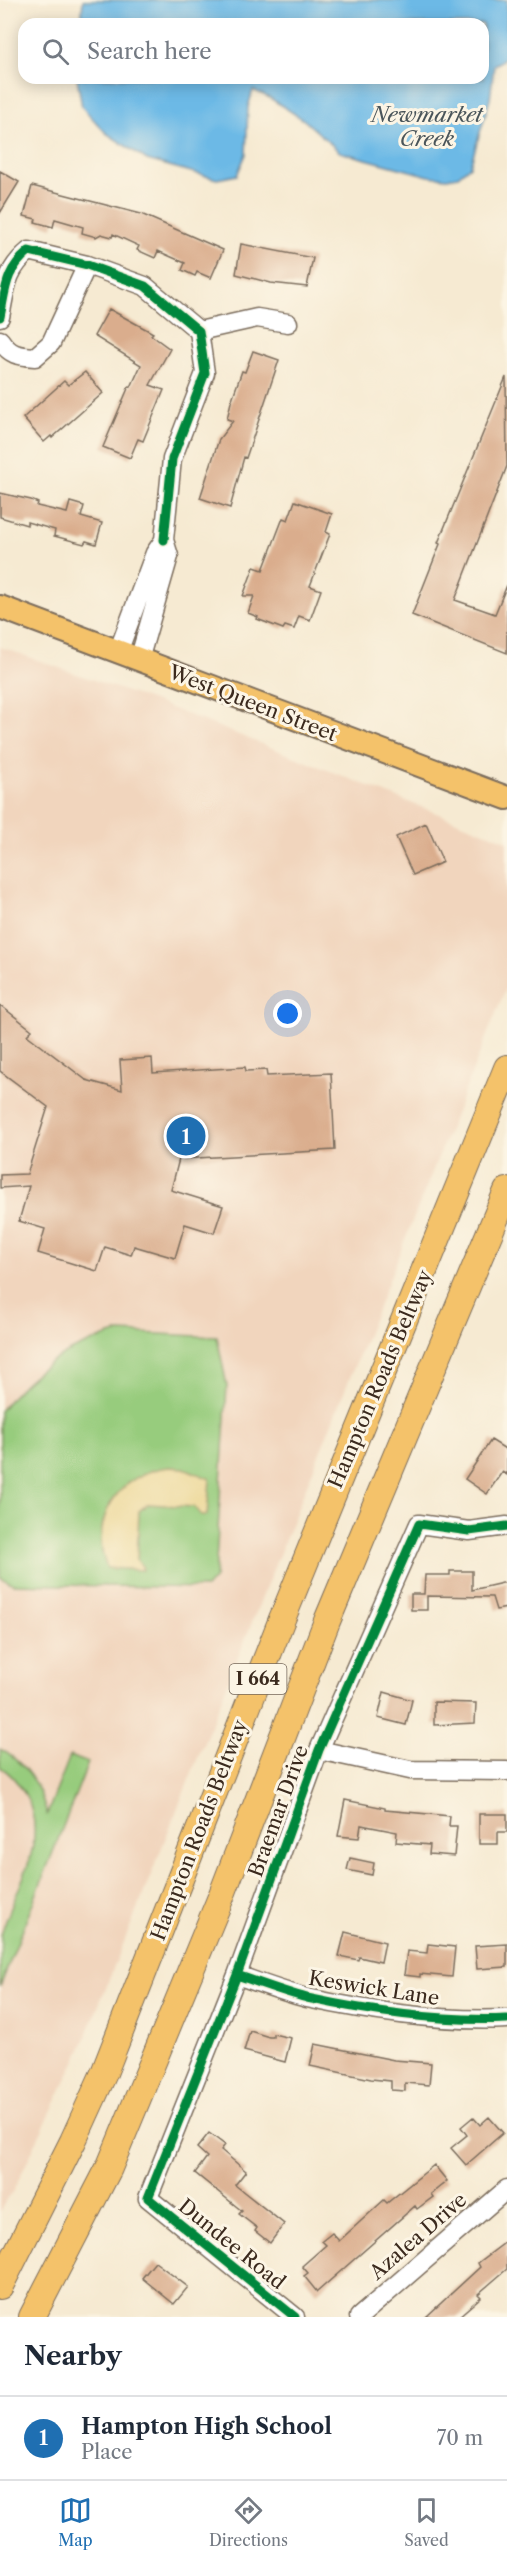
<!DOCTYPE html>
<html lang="en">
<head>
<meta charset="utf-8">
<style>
	body { margin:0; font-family:"Libre Caslon Text",serif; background:#f6f6f7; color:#1f2937 }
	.you { position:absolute; left:288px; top:1014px; width:21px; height:21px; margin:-15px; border:4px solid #fff; border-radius:50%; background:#1a73e8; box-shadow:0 0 0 9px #1a73e833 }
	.badge { display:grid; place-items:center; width:39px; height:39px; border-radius:50%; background:#1f6fb2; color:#fff; font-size:20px; font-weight:700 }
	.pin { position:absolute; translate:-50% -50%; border:3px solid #fff; box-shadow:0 2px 6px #0006 }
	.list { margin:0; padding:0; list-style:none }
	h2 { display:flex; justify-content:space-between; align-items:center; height:78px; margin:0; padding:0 24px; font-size:26px }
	h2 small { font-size:20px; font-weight:400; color:#747a83 }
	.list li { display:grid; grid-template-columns:39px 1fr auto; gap:18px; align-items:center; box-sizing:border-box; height:84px; padding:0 24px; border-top:2px solid #e0e1e3 }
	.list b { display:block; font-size:22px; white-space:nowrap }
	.list p { margin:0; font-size:20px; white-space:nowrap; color:#747a83 }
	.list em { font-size:20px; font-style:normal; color:#747a83 }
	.icon { flex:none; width:33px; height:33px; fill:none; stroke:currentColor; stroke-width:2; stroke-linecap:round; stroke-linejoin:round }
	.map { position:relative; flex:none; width:507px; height:2317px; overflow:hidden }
	.search { position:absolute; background:#fff; box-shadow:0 3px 15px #0003; left:18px; right:18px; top:18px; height:66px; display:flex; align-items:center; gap:15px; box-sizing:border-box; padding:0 21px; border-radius:18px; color:#747a83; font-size:22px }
	.sheet { height:162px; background:#fff }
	nav { display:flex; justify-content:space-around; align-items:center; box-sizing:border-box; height:84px; border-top:2px solid #e0e1e3; background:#fff; font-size:16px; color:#747a83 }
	nav a { display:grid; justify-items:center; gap:3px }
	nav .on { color:#1f6fb2 }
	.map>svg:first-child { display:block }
	.built { fill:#f1d5bd }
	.green { fill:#97cc7d; stroke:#697b4e; stroke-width:1.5 }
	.sand { fill:#eeda9e; stroke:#94825e; stroke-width:1.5 }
	.water { fill:#6cb9e6; stroke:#547282; stroke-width:1.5 }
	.building { fill:#daad8d }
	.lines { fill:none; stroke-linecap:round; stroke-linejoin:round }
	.minor-casing { stroke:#7c6d5d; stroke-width:21 }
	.major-casing { stroke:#7c6d5d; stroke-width:26 }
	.highway-casing { stroke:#7c6d5d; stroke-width:28 }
	.minor { stroke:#fff; stroke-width:18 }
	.major { stroke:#f4c26a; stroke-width:22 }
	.highway { stroke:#f4c26a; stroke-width:26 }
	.cycleway-casing { stroke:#fcf5e5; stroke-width:13 }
	.cycleway { stroke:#00873e; stroke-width:9 }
	.labels { text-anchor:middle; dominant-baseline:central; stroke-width:6; stroke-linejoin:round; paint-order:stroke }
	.shield { fill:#fcf5e5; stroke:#75675a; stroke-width:1.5 }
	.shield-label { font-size:18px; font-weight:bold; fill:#3b2a1e }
	.street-label { font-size:20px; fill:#3b2a1e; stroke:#fcf5e5 }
	.water-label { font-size:21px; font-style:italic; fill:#4a555a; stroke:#fcf5e5 }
</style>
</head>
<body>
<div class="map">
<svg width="507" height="2317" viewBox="0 0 507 2317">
	<rect width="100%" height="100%" fill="#fcf5e5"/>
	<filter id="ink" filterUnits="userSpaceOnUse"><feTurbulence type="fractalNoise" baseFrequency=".0167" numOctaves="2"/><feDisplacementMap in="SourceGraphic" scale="12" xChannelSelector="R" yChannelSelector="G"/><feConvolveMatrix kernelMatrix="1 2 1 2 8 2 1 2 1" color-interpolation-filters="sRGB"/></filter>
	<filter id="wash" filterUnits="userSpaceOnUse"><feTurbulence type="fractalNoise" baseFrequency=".008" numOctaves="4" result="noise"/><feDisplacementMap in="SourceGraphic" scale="24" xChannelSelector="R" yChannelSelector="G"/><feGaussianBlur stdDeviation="1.35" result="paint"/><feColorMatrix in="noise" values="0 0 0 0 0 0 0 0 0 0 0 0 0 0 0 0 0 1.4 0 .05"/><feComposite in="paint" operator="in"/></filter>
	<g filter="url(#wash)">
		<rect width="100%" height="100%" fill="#f6ead2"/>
		<path class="built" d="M0 647 153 701 507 841V985L82 2047 14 2189 0 2212Z"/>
		<path class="green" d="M120 1332 217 1337 227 1386 215 1578 206 1588 13 1584 0 1577V1411C34 1367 67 1348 120 1332Z
			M0 1749C26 1763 40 1786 47 1814L70 1756 88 1763 0 1987C0 1972 0 1951 1 1936 13 1890 52 1843 25 1794 19 1784 11 1773 0 1767Z"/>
		<path class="sand" d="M169 1467 184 1468 210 1479 207 1515H201L194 1507 148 1504 139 1511 137 1560 142 1566 143 1570 107 1568C88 1521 118 1472 169 1467Z"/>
		<path class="water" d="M83 0H507V57L494 65 490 99 470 166 458 176 447 178 429 176 340 152 304 120 270 98 253 90 248 107 246 154 237 175 217 179 147 160 106 133 82 107 77 78H483V24H81Z"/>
		<g id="blocks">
			<path class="building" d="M0 171 19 182 0 213Z
				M32 186 141 214 223 250 211 278 197 272 195 276 182 270 185 263 158 251 155 258 137 250 139 246 113 234 112 237 101 234 96 237 82 233 83 227 55 219 53 227 35 222 36 219 24 216Z
				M241 244 313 258 307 287 271 283 236 274Z
				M109 309 153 333 151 335 170 349 150 385 164 390 143 441 138 439 130 458 103 447 129 386 131 387 141 365 94 336Z
				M253 351 279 360 246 458 244 457 230 508 200 498 219 439 233 421 227 419 231 402 242 371 245 372Z
				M85 372 103 393 52 438 51 436 44 442 23 418 64 381 68 385Z
				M506 377 507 466 455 600 495 614 507 585V653L412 615 440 544 438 543Z
				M0 493 31 500 38 503 37 506 67 513 70 502 84 506 81 517 102 523 96 544 86 541 84 544 54 536 55 530 27 522V525L0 517Z
				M295 501 332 514 326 532 330 534 310 586 321 590 310 620 299 616 294 629 285 626 283 629 257 619 258 617 248 613 254 596H243L254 567 263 570 283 518 288 520Z
				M426 823 443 862 413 875 396 837Z
				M0 1005 32 1030 27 1035 86 1080 122 1090 120 1060 152 1058 153 1073 245 1067 246 1071 266 1070 267 1076 331 1073 335 1150 179 1159 171 1190 223 1206 214 1233 185 1224 175 1258 134 1246 131 1255 105 1247 97 1271 38 1253 45 1229 19 1221 29 1186 0 1188V1175L27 1174 48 1107 0 1071Z
				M491 1440 507 1450V1475L502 1472 487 1494 465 1479Z
				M450 1571H472V1590L507 1582V1608L496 1610 492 1597 427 1596V1610H411V1594H424L425 1575H450Z
				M384 1692 412 1700 406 1725 378 1718Z
				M434 1702 476 1703 475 1723 434 1725Z
				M345 1800 385 1808V1810L450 1816 449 1826H457L454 1856 429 1854 430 1845 396 1842 397 1832 361 1825 359 1838 338 1836Z
				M479 1814H507V1832H498V1844H479Z
				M350 1858 374 1863 372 1875 347 1870Z
				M345 1932 385 1942 381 1962 359 1957 358 1960 339 1956Z
				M428 1944 455 1947 452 1977 420 1974V1977L404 1975 407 1951 427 1953Z
				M507 1944V1967L477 1969 475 1946Z
				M250 2031 269 2037H273V2034L291 2038 285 2062 244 2051Z
				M315 2044 394 2060 431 2063 429 2085 405 2083V2091L391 2090V2081L371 2079 310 2066Z
				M473 2117 480 2125 489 2117 503 2133 466 2165 451 2148 467 2135 461 2127Z
				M209 2133 225 2145 221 2150 246 2171 235 2185 284 2224 270 2243 255 2231 257 2228 239 2214 242 2211 195 2173 207 2157 197 2148Z
				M434 2165 447 2181 431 2194 433 2197 417 2209 415 2206 317 2292 304 2276 308 2273 302 2266 326 2245 322 2241 332 2233 339 2241 384 2200 387 2203Z
				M507 2241V2269L478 2294 481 2297 458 2317H426L480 2267 478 2263Z
				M155 2262 188 2287 174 2304 142 2278Z"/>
		</g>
	</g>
	<g filter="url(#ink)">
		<use href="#blocks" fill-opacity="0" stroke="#7c6d5d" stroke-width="1.5"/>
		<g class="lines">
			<defs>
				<path id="minor" d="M0 317C6 288 5 271 29 251L87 265 145 286 199 331 205 373 172 459 164 540
					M199 331 257 318 288 323
					M0 340C10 355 18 356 35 357L51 343 87 265
					M118 652 155 553 164 540 169 556 139 660
					M319 1750 410 1770 507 1771
					M237 1975C260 1983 284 1992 307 1998 372 2012 440 2022 507 2019
					M295 2317 148 2198 237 1975 319 1750 419 1524 469 1531 507 1526
					M359 2317 507 2189"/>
				<path id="major" d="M0 607 507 798"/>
				<path id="highway" d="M0 2286 73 2141 104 2073 282 1619 507 1068
					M32 2317 109 2168 221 1897 327 1621 507 1191"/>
			</defs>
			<use href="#minor" class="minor-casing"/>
			<use href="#major" class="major-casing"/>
			<use href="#highway" class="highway-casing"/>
			<use href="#minor" class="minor"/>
			<use href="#major" class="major"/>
			<use href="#highway" class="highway"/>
			<defs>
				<path id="cycleway" d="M0 317C6 288 5 271 29 251L87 265 145 286 199 331 205 373 172 459 164 540
					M237 1975C260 1983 284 1992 307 1998 372 2012 440 2022 507 2019
					M295 2317 148 2198 237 1975 319 1750 419 1524 469 1531 507 1526"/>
			</defs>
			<use href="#cycleway" class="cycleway-casing"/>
			<use href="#cycleway" class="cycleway"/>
		</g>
	</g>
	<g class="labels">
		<rect class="shield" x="229.5" y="1664" width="57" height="30" rx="4.5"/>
		<g class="shield-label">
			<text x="258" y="1679">I 664</text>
		</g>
		<g class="street-label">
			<text transform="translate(253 703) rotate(21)">West Queen Street</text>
			<text transform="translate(380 1379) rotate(-67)">Hampton Roads Beltway</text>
			<text transform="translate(278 1811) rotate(-70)">Braemar Drive</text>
			<text transform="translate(199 1830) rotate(-69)">Hampton Roads Beltway</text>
			<text transform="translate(374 1988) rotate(9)">Keswick Lane</text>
			<text transform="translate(418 2236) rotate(-41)">Azalea Drive</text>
			<text transform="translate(232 2244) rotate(39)">Dundee Road</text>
		</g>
		<g class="water-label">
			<text x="427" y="114">Newmarket<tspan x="427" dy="24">Creek</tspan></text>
		</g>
	</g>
</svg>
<div class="you"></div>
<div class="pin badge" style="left:186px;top:1136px">1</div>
<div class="search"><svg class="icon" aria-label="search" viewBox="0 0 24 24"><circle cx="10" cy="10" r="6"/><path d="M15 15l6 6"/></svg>Search here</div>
</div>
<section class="sheet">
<h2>Nearby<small></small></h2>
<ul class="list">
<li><span class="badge">1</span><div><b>Hampton High School</b><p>Place</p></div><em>70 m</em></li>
</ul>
</section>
<nav>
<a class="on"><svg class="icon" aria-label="map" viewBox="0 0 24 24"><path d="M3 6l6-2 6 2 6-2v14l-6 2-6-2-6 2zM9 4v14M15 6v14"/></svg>Map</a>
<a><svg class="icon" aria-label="directions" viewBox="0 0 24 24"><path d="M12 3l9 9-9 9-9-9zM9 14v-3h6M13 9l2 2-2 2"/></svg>Directions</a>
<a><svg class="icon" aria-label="saved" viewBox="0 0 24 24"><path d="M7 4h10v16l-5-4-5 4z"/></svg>Saved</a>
</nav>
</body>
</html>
